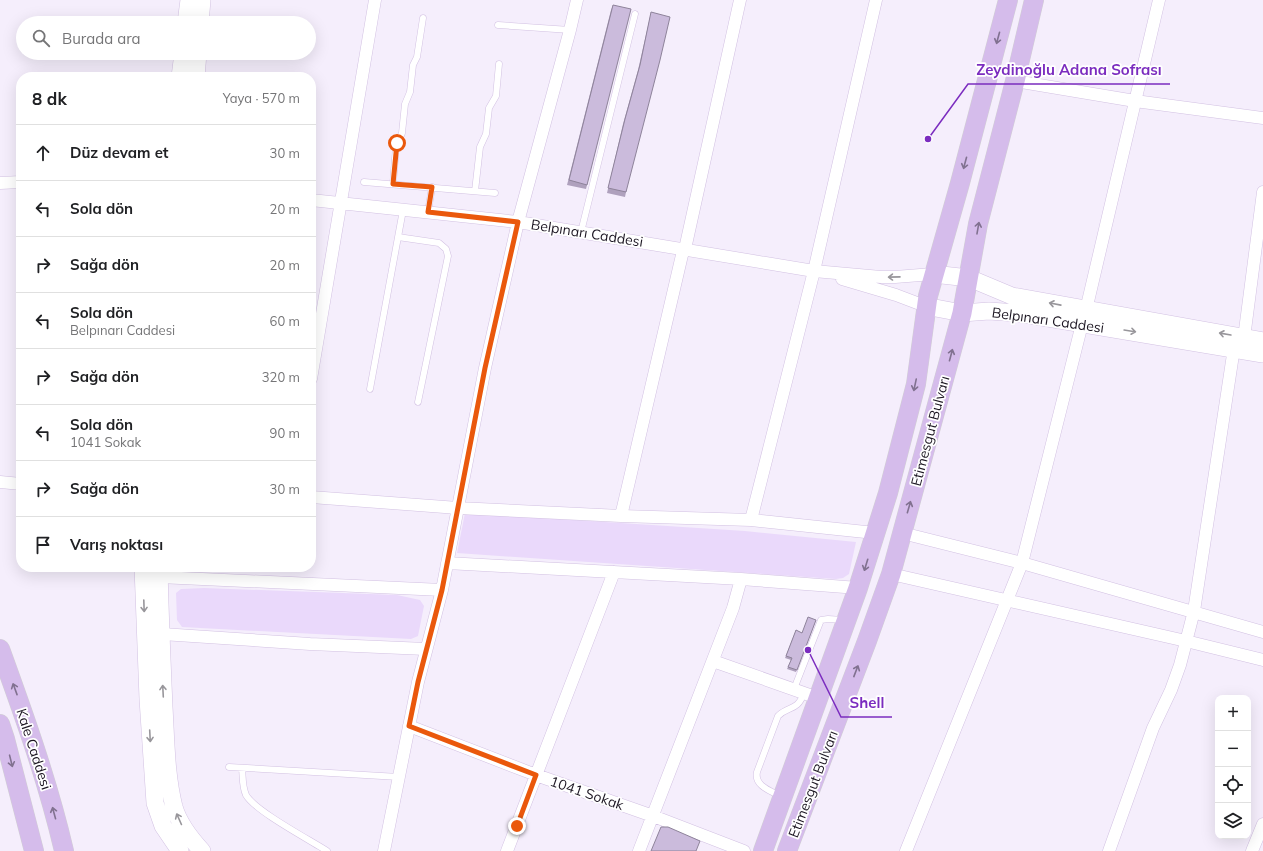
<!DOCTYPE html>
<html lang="tr">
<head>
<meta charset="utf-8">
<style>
	body { margin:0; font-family:Mulish,sans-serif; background:#f2f2f2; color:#202124 }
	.controls { position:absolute; right:12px; bottom:12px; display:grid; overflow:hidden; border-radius:8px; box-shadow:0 4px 16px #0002 }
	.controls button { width:36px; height:36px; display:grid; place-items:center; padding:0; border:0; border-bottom:1px solid #e0e0e0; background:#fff; color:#202124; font:20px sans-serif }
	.stop { position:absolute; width:12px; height:12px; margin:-9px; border:3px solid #ea580c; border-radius:50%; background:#fff }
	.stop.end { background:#ea580c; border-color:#fff; box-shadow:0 1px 4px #0008 }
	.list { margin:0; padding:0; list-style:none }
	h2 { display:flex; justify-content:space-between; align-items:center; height:52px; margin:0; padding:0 16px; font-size:17px }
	h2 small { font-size:13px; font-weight:400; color:#757577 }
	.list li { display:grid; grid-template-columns:26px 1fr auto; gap:12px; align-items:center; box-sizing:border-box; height:56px; padding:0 16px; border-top:1px solid #e0e0e0 }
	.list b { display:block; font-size:15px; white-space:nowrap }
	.list p { margin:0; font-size:13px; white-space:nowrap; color:#757577 }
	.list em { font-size:13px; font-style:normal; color:#757577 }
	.icon { flex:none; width:22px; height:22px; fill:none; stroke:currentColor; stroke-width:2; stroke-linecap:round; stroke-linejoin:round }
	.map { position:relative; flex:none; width:1263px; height:851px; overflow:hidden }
	.search { position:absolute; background:#fff; box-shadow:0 4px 16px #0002; left:16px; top:16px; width:300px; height:44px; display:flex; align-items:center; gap:10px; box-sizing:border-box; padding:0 14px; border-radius:22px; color:#757577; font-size:15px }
	.panel { position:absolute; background:#fff; box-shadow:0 4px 16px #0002; left:16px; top:72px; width:300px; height:500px; border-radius:16px }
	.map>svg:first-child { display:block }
	.green { fill:#ead9fb }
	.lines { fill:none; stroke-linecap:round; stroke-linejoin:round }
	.lane-casing { stroke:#d2c1e2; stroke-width:7 }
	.street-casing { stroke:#d2c1e2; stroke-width:13 }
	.secondary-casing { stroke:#d2c1e2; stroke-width:18 }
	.primary-casing { stroke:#d1d0d3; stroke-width:20 }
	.lane { stroke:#fff; stroke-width:6 }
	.street { stroke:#fff; stroke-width:12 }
	.secondary { stroke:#fff; stroke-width:17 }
	.primary { stroke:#d5bceb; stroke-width:19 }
	.wall { fill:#afa1bd }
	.building { fill:#cbbbdc; stroke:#8e839a }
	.oneway { stroke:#817190 }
	.oneway2 { stroke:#98969b }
	.route { stroke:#ea580c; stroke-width:5 }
	.labels { text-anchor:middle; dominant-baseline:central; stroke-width:3.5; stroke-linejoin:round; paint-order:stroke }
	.street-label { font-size:14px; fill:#1b1521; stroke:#fff }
	.leader { fill:none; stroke:#7b2cbf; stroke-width:1.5 }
	.callout-dot { fill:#7b2cbf; stroke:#fff; stroke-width:1.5 }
	.callout-label { font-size:15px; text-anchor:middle; font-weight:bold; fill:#7b2cbf; stroke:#fff; stroke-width:3.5; stroke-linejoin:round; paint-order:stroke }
</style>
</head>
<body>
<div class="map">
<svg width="1263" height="851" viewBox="0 0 1263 851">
	<rect width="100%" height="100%" fill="#f5eefc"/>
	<path class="green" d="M465 513 745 531 856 542 849 574 843 578 836 579 457 553Z
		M204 588 397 595 420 600 424 606 418 636 411 639 182 627 177 620 176 593 181 589Z"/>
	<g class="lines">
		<defs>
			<path id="lane" d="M498 25 570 30
				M364 182 495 193
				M393 184 396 147 402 133 405 104 410 92 413 65 417 57 423 18
				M475 191 480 147 486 134 489 108 496 96 499 64
				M428 212 432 187
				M581 232 635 14
				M398 237 439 243 446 249 448 256 418 402
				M370 389 403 210
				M794 689 821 620 828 619 843 620
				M229 767 399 777
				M242 768C243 777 242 786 246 795 255 811 310 840 327 851
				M780 796C771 791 754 786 757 772L778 716C789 705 797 712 804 693"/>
			<path id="street" d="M1015 81 1135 101 1263 118
				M0 183 21 182
				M311 200 518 222 814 271 881 277H895L933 274
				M842 279 896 295 925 306
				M1086 310 1159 0
				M1244 338 1263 192
				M311 379 375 0
				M0 482 21 484
				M311 497 458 508 621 516 751 520 875 533
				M621 516 682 255 685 249 740 0
				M751 520 814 271 876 0
				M902 533 1022 563 1263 632
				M447 563 741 579 858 588
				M891 574 1186 641 1263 660
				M159 577 442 590 485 368 518 222 570 30 577 0
				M162 634 310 644 426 649
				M713 661 818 698
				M409 726 536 775 653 816 744 851
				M384 851 418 682 442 590
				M507 851 614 572
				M639 851 733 608 741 579
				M906 851 1022 563 1082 324
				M1109 851 1153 728 1171 690 1180 665 1194 611 1234 348
				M1252 851 1263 824"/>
			<path id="secondary" d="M186 23 189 0
				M200 23 202 0
				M180 77 183 53
				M196 77 198 53
				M933 274 969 278 1012 296 1263 341
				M925 306 962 313 989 311 1018 313 1263 354
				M143 567 148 699 155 803 163 826 180 851
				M159 567C160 614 162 661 164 707 166 741 166 775 174 807 179 824 190 838 202 851"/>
			<path id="primary" d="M0 649C24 715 48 782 64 851
				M0 724 5 739 34 851
				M763 851 858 588 888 493 916 384 928 296 960 183 1008 0
				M787 851 867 641 891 574 962 313 978 224 1015 81 1034 0"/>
		</defs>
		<use href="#lane" class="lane-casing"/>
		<use href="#street" class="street-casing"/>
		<use href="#secondary" class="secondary-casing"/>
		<use href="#primary" class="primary-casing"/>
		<use href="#lane" class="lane"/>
		<use href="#street" class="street"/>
		<use href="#secondary" class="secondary"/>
		<use href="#primary" class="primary"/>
	</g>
	<path class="wall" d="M613 5 587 185 586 189 567 185 611 10Z
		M651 12 626 192 625 197 607 193 623 124 638 70 650 17Z
		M816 620 796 672 787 669 791 660 785 658 796 630 802 633Z"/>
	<path class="building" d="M613 5 631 9 587 185 569 180Z
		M651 12 670 17 660 60 626 192 608 188 625 119 640 65Z
		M808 617 816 620 797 670 788 667 792 658 786 656 796 630 802 633Z
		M661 827H668L700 841 696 851H651Z"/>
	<defs><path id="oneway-shaft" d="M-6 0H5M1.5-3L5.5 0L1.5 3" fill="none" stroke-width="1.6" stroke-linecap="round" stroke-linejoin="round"/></defs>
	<g class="oneway">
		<use href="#oneway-shaft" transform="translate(998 38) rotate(105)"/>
		<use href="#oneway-shaft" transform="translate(965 163) rotate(105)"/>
		<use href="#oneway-shaft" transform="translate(978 228) rotate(-80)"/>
		<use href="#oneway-shaft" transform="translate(951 355) rotate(-75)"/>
		<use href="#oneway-shaft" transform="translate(915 385) rotate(102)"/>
		<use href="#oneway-shaft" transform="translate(909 507) rotate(-74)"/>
		<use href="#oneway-shaft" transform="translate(866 565) rotate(107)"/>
		<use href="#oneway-shaft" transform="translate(856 671) rotate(-69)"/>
		<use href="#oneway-shaft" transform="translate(15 689) rotate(-110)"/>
		<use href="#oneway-shaft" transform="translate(11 761) rotate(76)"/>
		<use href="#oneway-shaft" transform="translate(54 813) rotate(-105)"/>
	</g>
	<g class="oneway2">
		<use href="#oneway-shaft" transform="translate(894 277) rotate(179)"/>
		<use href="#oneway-shaft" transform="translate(1055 304) rotate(-169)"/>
		<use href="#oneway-shaft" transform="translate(1130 331) rotate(9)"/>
		<use href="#oneway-shaft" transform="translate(1225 334) rotate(-170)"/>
		<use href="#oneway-shaft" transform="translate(144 606) rotate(88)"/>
		<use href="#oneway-shaft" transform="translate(163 691) rotate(-93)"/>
		<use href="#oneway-shaft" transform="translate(150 736) rotate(87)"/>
		<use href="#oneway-shaft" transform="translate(179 819) rotate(-114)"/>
	</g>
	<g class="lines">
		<path class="route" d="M397 143 393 184 432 187 428 212 518 222 485 368 442 590 418 682 409 726 536 775 517 826"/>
	</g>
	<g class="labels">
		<g class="street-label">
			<text transform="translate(587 233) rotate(9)">Belpınarı Caddesi</text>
			<text transform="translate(1048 320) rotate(8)">Belpınarı Caddesi</text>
			<text transform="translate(930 431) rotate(-75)">Etimesgut Bulvarı</text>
			<text transform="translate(34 749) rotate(72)">Kale Caddesi</text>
			<text transform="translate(813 784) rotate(-69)">Etimesgut Bulvarı</text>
			<text transform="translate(587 793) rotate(19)">1041 Sokak</text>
		</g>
	</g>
	<path class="leader" d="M928 139L968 84H1170M808 650L841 717H892"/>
	<g class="callout-dot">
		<circle cx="928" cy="139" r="4"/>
		<circle cx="808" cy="650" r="4"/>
	</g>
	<g class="callout-label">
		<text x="1069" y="75">Zeydinoğlu Adana Sofrası</text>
		<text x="867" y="708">Shell</text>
	</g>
</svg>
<div class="controls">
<button>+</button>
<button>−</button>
<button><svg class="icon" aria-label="locate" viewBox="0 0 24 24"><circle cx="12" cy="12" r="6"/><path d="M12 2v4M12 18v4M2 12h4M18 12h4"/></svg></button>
<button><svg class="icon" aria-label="layers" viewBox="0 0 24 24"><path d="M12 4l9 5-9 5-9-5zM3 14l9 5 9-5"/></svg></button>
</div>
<div class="stop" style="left:397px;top:143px"></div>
<div class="stop end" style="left:517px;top:826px"></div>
<div class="search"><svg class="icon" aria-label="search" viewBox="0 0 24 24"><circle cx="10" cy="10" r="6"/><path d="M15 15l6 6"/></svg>Burada ara</div>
<section class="panel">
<h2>8 dk<small>Yaya · 570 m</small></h2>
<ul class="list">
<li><svg class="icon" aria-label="ahead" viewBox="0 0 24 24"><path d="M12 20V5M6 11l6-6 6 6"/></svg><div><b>Düz devam et</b></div><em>30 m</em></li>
<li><svg class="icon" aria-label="left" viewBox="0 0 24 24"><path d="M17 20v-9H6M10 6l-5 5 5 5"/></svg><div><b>Sola dön</b></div><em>20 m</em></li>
<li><svg class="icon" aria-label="right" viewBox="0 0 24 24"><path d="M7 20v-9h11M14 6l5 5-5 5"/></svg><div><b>Sağa dön</b></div><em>20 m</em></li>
<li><svg class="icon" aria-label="left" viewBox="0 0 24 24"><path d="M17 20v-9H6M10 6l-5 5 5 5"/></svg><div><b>Sola dön</b><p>Belpınarı Caddesi</p></div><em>60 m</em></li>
<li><svg class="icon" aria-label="right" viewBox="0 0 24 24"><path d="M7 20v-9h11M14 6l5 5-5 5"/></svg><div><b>Sağa dön</b></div><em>320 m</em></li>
<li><svg class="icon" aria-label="left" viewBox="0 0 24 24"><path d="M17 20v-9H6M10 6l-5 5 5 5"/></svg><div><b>Sola dön</b><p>1041 Sokak</p></div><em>90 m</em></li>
<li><svg class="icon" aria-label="right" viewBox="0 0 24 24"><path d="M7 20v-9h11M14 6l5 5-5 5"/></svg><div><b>Sağa dön</b></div><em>30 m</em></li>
<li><svg class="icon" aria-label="arrive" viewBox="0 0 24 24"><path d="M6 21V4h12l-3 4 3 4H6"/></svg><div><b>Varış noktası</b></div></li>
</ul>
</section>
</div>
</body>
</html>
